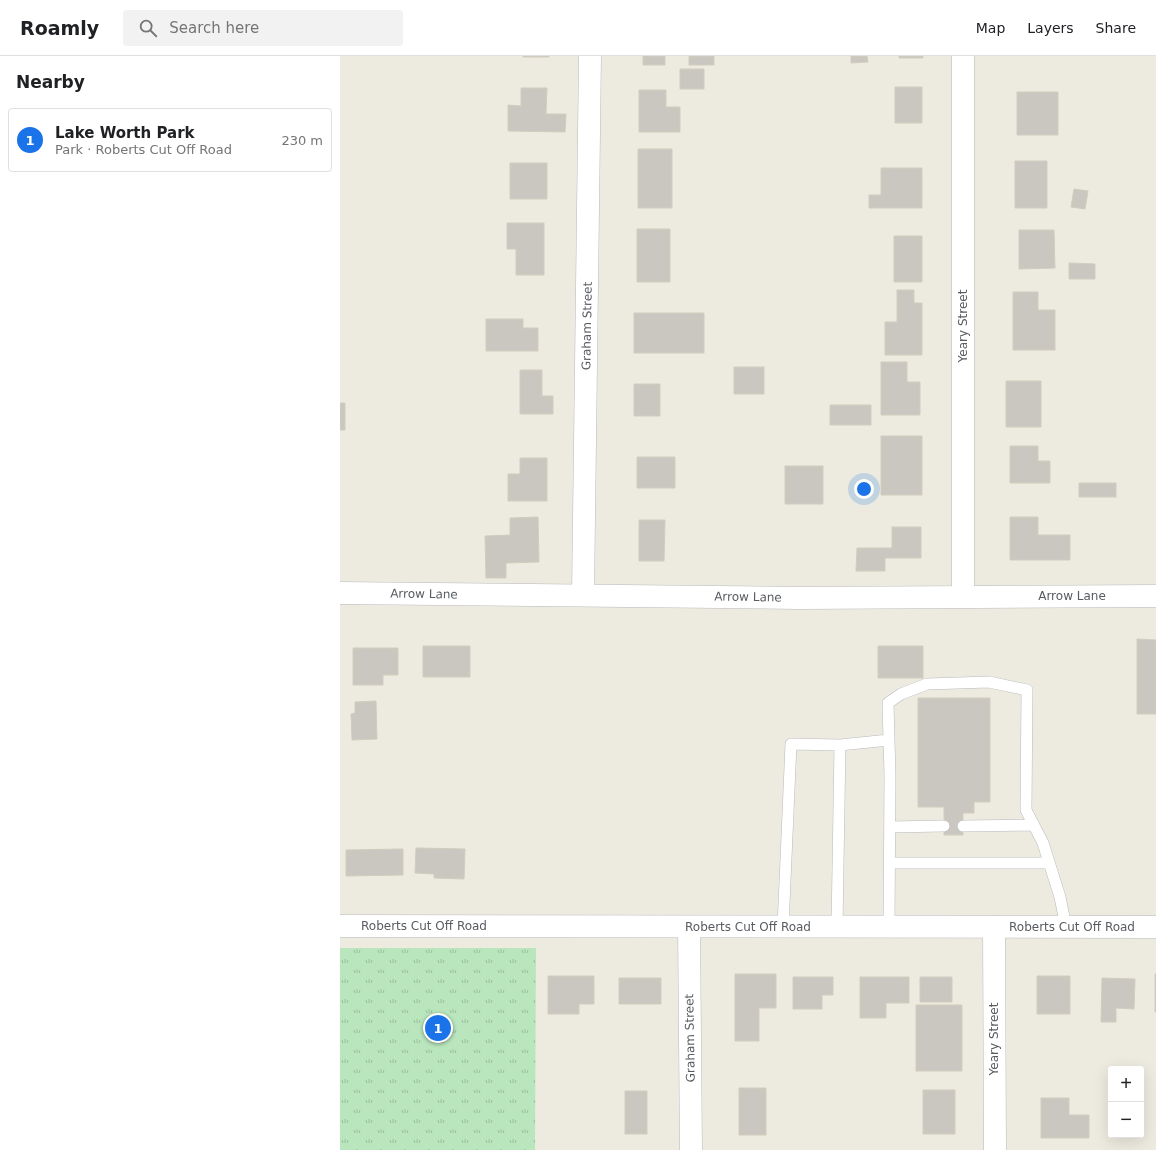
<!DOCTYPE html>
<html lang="en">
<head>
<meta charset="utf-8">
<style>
	body { margin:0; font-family:"DejaVu Sans",sans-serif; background:#f2f2f2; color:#202124 }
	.controls { position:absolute; right:12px; bottom:12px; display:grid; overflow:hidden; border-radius:4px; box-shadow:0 4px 16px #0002 }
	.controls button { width:36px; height:36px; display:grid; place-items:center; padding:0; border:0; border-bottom:1px solid #e0e0e0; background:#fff; color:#202124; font:20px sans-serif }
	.you { position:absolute; left:524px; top:433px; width:14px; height:14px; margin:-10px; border:3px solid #fff; border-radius:50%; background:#1a73e8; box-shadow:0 0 0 6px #1a73e833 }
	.badge { display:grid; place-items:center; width:26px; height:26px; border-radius:50%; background:#1a73e8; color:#fff; font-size:13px; font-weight:700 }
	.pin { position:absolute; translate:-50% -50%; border:2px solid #fff; box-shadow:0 1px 4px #0006 }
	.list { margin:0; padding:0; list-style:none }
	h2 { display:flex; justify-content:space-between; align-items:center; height:52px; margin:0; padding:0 16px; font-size:17px }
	h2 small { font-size:13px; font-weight:400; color:#757577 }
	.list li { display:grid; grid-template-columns:26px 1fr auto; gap:12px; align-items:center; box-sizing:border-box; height:64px; margin:0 8px 8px; padding:0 8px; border:1px solid #e0e0e0; border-radius:4px }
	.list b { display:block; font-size:15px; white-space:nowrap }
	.list p { margin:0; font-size:13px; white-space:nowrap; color:#757577 }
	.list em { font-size:13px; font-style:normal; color:#757577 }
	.icon { flex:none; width:22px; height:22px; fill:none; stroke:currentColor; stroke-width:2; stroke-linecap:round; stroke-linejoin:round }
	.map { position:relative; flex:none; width:816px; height:1094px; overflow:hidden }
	header { display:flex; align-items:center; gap:24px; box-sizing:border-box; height:56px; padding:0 20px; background:#fff; border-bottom:1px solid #e0e0e0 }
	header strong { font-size:19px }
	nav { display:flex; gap:22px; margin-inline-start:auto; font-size:14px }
	.search { width:280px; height:36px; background:#f2f2f2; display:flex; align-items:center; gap:10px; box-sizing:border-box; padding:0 14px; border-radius:4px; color:#757577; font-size:15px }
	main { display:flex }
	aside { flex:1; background:#fff }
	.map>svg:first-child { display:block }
	.park { fill:url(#park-tufts) }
	.building { fill:#c9c7bf; stroke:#d1cdbe }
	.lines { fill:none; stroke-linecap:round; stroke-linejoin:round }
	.service-casing { stroke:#b8babf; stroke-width:12 }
	.minor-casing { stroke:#b8babf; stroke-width:23 }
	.tertiary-casing { stroke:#b8babf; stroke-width:23 }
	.service { stroke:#fff; stroke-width:11 }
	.minor { stroke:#fff; stroke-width:22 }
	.tertiary { stroke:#fff; stroke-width:22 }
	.labels { text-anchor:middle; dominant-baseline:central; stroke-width:4; stroke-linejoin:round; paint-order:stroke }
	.street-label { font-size:12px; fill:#585c61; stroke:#fff }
</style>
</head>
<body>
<header>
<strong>Roamly</strong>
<div class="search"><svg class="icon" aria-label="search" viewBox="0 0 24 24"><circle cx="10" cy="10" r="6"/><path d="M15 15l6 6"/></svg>Search here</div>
<nav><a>Map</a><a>Layers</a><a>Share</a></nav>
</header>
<main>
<aside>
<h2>Nearby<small></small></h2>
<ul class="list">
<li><span class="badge">1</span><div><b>Lake Worth Park</b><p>Park · Roberts Cut Off Road</p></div><em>230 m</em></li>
</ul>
</aside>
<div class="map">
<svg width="816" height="1094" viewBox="0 0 816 1094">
	<defs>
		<pattern id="park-tufts" width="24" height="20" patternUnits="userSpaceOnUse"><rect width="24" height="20" fill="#bae6bd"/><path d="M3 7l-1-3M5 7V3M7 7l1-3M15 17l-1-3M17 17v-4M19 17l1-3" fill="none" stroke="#9abe9d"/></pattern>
	</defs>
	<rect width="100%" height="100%" fill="#edebdf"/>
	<path class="park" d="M0 892H196L195 1094H0Z"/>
	<path class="building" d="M183 0H209V1H183Z
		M303 0H325V9H303Z
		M349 0H374V9H349Z
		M511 0H527L528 6 511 7Z
		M559 0H583V2H559Z
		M340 13H364V33H340Z
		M555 31H582V67H555Z
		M181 32H207L206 58H226L225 76 168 75V49L181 50Z
		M299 34H326V51H340V76H299Z
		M677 36H718V79H677Z
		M298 93H332V152H298Z
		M675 105H707V152H675Z
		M170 107H207V143H170Z
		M541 112H582V152H529V139H541Z
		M734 133 748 135 745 153 731 151Z
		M167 167H204V219H176V193H167Z
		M297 173H330V226H297Z
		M679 174H714L715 212 679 213Z
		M554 180H582V226H554Z
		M729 207 755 208V223H729Z
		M557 234H574V247H582V299H545V266H557Z
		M673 236H698V254H715V294H673Z
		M294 257H364V297H294Z
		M146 263H183V272H198V295H146Z
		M541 306H567V326H580V359H541Z
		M394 311H424V338H394Z
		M180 314H202V340H213V358H180Z
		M666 325H701V371H666Z
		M294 328H320V360H294Z
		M0 347H5V374H0Z
		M490 349H531V369H490Z
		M541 380H582V439H541Z
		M670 390H698V405H710V427H670Z
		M297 401H335V432H297Z
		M180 402H207V445H168V418H180Z
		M445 410H483V448H445Z
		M739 427H776V441H739Z
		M198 461 199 506 166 507V522H146L145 480 170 479V462Z
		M670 461H698V479H730V504H670Z
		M299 464H325L324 505H299Z
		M552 471H581V502H545V515H516L517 492H552Z
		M797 583 816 584V658H797Z
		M83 590H130V621H83Z
		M538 590H583V622H538Z
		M13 592H58V619H43V629H13Z
		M578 642H650V746H634V757H623V779H604V751H578Z
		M36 645 37 683 12 684 11 658 15 657V646Z
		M76 792 125 793 124 823 94 822V818L75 817Z
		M63 793V819L6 820V794Z
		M395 918H436V952H419V985H395Z
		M815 918H816V956H815Z
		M208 920H254V948H239V958H208Z
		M697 920H730V958H697Z
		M453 921H493V939H482V953H453Z
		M520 921H569V947H546V962H520Z
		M580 921H612V946H580Z
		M279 922H321V948H279Z
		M762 922 795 923 794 953 776 952V966H761Z
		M576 949H622V1015H576Z
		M399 1032H426V1079H399Z
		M583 1034H615V1078H583Z
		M285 1035H307V1078H285Z
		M701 1042H729V1059H749V1082H701Z"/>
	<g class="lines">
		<defs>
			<path id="service" d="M623 770 694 769
				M550 771 604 770
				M550 807H709
				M443 871 451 688 500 689
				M497 871 500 689 549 684
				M549 871 550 720 548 647 561 638 587 628 649 626 687 634 686 754 703 787 720 841 726 871"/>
			<path id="minor" d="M623 0V540
				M0 537 459 542 816 540
				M243 539 250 0
				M349 871 351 1094
				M654 871 655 1094"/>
			<path id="tertiary" d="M0 870 816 871"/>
		</defs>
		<use href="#service" class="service-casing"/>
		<use href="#minor" class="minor-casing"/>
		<use href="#tertiary" class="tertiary-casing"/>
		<use href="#service" class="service"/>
		<use href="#minor" class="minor"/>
		<use href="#tertiary" class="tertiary"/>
	</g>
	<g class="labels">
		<g class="street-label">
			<text transform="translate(247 270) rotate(-89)">Graham Street</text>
			<text transform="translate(623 270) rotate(-90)">Yeary Street</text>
			<text transform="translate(84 538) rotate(1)">Arrow Lane</text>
			<text x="732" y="540">Arrow Lane</text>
			<text transform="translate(408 541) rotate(1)">Arrow Lane</text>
			<text x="84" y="870">Roberts Cut Off Road</text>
			<text x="408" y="871">Roberts Cut Off Road</text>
			<text x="732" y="871">Roberts Cut Off Road</text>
			<text transform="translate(350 982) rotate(-91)">Graham Street</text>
			<text transform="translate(654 983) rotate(-90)">Yeary Street</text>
		</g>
	</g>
</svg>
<div class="controls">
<button>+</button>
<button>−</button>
</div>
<div class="you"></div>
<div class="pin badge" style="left:98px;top:972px">1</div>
</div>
</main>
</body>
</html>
